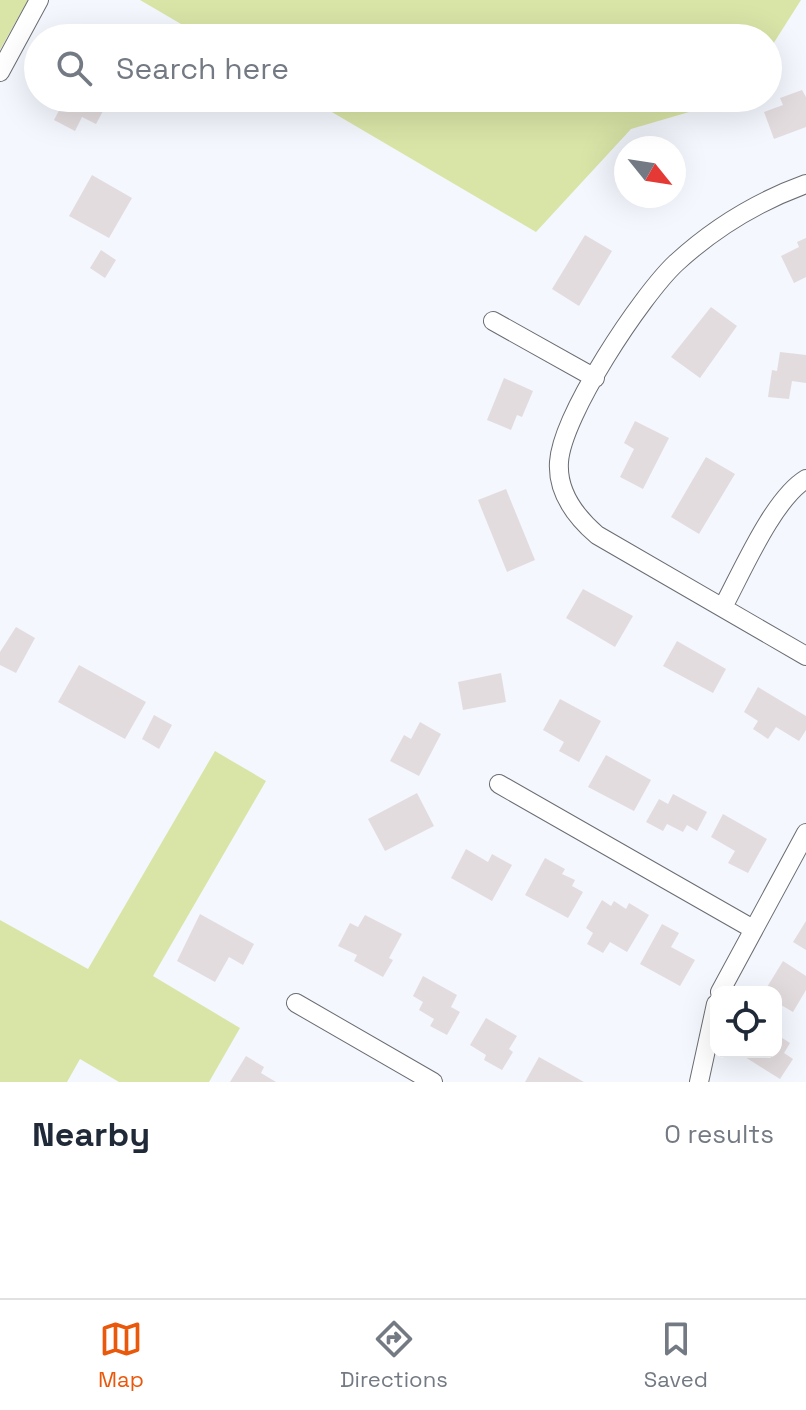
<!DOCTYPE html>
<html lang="en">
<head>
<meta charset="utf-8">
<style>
	body { margin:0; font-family:"Space Grotesk",sans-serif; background:#f2f2f3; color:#1f2937 }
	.controls { position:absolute; right:24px; bottom:24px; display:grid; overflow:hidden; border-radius:16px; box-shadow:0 8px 32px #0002 }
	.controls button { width:72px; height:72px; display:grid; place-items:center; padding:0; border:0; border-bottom:2px solid #e0e1e3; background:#fff; color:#1f2937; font:40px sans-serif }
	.compass { position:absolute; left:614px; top:136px; width:72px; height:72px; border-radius:50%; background:#fff; box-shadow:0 8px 32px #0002; rotate:120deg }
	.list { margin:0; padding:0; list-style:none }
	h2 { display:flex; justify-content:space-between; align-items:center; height:104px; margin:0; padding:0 32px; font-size:34px }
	h2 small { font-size:26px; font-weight:400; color:#747a83 }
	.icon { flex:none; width:44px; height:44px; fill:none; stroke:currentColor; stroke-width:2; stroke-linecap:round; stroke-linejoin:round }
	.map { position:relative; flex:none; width:806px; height:1082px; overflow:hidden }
	.search { position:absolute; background:#fff; box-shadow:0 8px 32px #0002; left:24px; right:24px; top:24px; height:88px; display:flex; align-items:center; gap:20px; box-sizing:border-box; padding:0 28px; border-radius:44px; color:#747a83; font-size:30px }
	.sheet { height:216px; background:#fff }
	nav { display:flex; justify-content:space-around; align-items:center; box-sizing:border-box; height:112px; border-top:2px solid #e0e1e3; background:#fff; font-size:22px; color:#747a83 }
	nav a { display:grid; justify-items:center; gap:4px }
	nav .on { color:#ea580c }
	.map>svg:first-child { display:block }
	.green { fill:#d9e5a7 }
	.building { fill:#e3dcde }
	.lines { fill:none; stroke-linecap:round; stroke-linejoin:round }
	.minor-casing { stroke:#696c71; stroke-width:20 }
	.minor { stroke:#fff; stroke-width:18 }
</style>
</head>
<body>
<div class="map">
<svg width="806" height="1082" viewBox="0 0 806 1082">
	<rect width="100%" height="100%" fill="#f4f7fd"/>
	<path class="green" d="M0 0H28L0 50Z
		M140 0H801L768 52V38H205Z
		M308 98H737L631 129 536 232Z
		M215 751 266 781 153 976 240 1028 209 1082H119L80 1059 67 1082H0V920L88 969Z"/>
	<path class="building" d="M802 90 806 97V127L774 139 764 112 783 105 780 98Z
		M55 98H105L109 100 96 124 82 117 75 131 54 120 63 103Z
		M92 175 132 198 109 238 69 216Z
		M585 235 612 251 579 306 552 289Z
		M806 238V277L794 283 781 256 799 247 797 242Z
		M101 250 116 260 105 278 90 268Z
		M711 307 737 326 700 378 671 357Z
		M780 352 806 355V383L792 381 789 399 768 397 772 370 777 371Z
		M504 378 533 391 522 417 517 415 511 430 487 420Z
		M635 421 669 438 643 489 620 477 634 449 624 443Z
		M706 457 735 474 699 534 671 517Z
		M506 489 535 560 507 572 478 500Z
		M583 589 633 616 615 647 566 618Z
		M16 627 35 638 16 673 0 665V652Z
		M677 641 726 669 713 693 663 666Z
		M79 665 146 702 125 739 58 702Z
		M501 673 506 702 463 710 458 682Z
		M758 687 806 716V730L799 741 776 727 768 739 753 729 758 721 744 712Z
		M560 699 601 721 579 762 559 751 564 742 543 730Z
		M154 715 172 725 159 749 142 739Z
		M420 722 441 734 419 776 390 761 404 735 411 739Z
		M606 755 651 780 634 811 588 787Z
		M417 793 434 826 385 851 368 819Z
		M673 794 707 812 697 831 687 825 683 832 667 824 663 831 646 822 659 799 668 804Z
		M723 814 767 839 748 873 728 863 735 851 711 837Z
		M466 849 488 862 492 854 512 865 492 901 451 878Z
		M545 858 565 869 562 874 575 880 572 886 583 892 568 918 525 895Z
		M602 900 611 906 614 901 626 909 629 903 649 915 627 952 610 942 603 953 587 944 593 933 586 928Z
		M200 914 254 944 243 965 229 957 215 982 177 961Z
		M365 915 402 934 389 958 393 960 383 977 354 961 357 955 338 946 350 923 358 927Z
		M806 921V950L793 942Z
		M662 924 679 933 671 947 695 960 680 986 640 964Z
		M783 961 806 976V990L793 1012 776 1002V992H764Z
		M423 976 457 995 451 1007 460 1012 447 1035 430 1026 434 1019 419 1010 423 1002 413 996Z
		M486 1018 517 1036 509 1049 513 1052 502 1070 484 1060 486 1055 470 1045Z
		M776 1034 790 1043 784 1053 793 1059 780 1079 737 1052H776Z
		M246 1056 264 1067 261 1073 276 1082H230Z
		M539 1057 584 1082H525Z"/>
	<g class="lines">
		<defs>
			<path id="minor" d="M0 72 39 0
				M806 184C759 201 713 229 676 263 641 296 562 415 559 462 557 492 575 516 597 535L806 656
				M493 321 595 378
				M723 607C742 572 773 499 806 479
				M499 784 753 929
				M720 992 806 833
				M296 1003 433 1082
				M699 1082 716 1004"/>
		</defs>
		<use href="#minor" class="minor-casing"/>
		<use href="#minor" class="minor"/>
	</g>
</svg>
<div class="controls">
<button><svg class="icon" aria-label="locate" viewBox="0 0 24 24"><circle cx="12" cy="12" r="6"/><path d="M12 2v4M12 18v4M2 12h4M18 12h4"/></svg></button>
</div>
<svg class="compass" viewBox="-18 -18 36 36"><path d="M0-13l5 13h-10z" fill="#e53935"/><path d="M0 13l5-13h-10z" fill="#747a83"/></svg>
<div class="search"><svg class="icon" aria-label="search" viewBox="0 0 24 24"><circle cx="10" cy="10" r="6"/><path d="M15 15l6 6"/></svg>Search here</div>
</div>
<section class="sheet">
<h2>Nearby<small>0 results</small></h2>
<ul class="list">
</ul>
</section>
<nav>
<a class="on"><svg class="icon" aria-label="map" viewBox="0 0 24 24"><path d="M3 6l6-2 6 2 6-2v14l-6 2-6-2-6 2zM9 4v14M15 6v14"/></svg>Map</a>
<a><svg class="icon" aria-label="directions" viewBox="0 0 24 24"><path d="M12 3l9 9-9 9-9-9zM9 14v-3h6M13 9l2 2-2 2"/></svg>Directions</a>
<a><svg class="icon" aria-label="saved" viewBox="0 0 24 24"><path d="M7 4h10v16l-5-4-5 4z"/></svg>Saved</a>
</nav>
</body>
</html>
